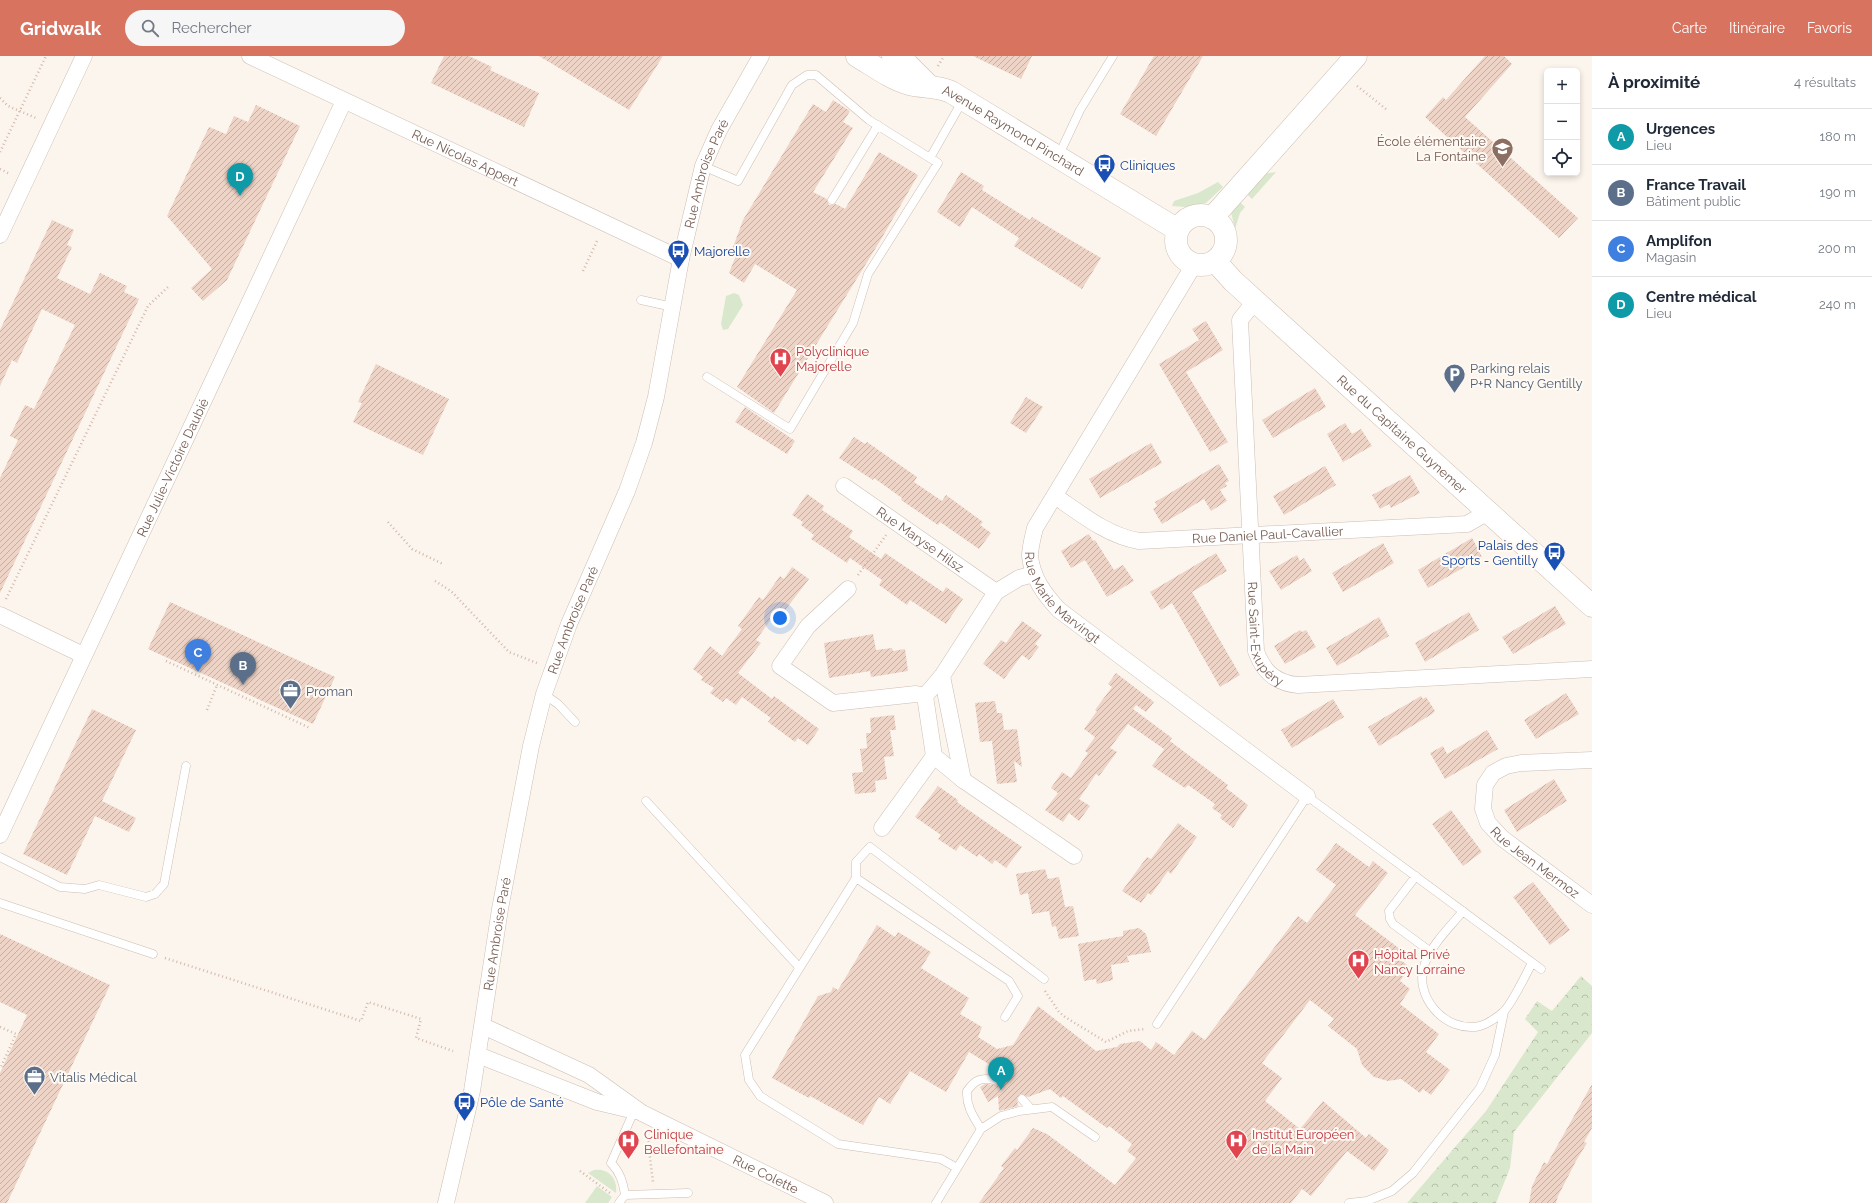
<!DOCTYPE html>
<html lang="fr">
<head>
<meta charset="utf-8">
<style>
	body { margin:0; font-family:Raleway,sans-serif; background:#f6f6f7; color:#1f2937 }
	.controls { position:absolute; right:12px; top:12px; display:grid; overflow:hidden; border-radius:6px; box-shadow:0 2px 6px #0003 }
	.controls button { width:36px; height:36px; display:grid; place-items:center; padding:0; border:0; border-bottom:1px solid #e0e1e3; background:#fff; color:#1f2937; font:20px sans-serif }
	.you { position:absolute; left:780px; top:562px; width:14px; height:14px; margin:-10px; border:3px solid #fff; border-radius:50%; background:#1a73e8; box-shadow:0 0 0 6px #1a73e833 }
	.badge { display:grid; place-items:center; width:26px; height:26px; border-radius:50%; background:#d87360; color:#fff; font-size:13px; font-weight:700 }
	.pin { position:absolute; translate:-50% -33px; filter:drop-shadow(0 1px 2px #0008) }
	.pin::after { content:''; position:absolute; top:21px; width:14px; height:12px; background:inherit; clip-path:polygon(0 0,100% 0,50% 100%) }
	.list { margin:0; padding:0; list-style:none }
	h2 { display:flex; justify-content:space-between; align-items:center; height:52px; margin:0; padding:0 16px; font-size:17px }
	h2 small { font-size:13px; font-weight:400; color:#747a83 }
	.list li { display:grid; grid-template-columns:26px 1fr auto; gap:12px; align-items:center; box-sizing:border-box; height:56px; padding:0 16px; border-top:1px solid #e0e1e3 }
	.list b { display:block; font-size:15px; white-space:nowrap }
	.list p { margin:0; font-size:13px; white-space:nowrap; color:#747a83 }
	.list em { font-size:13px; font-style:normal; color:#747a83 }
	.icon { flex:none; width:22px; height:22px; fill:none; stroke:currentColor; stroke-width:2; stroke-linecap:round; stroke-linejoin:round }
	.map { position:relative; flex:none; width:1592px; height:1147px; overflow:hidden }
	header { display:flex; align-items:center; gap:24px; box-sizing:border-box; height:56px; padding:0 20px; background:#d87360; color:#fff }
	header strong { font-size:19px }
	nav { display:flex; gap:22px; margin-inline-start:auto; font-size:14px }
	.search { width:280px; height:36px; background:#f6f6f7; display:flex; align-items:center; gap:10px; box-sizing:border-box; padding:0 14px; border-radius:22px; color:#747a83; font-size:15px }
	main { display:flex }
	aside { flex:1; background:#fff }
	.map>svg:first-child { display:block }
	.grass { fill:#d9e8cc }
	.forest { fill:url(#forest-crowns) }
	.building { fill:url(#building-hatch) }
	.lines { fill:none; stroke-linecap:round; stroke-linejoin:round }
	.lane-casing { stroke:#cdbdb3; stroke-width:9 }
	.street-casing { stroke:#cdbdb3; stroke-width:17 }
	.secondary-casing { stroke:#d2bfb3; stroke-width:23 }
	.path { stroke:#d3b7aa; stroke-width:2.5; stroke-dasharray:1 3; stroke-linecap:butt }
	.lane { stroke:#fff; stroke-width:8 }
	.street { stroke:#fff; stroke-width:16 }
	.secondary { stroke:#fff; stroke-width:22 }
	.labels { text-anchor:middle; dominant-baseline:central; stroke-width:4; stroke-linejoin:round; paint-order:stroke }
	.street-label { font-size:13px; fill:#755c51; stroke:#fef9f3 }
	.education-label { font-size:13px; fill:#785e54; stroke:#fef9f3; text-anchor:end }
	.transit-label { font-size:13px; fill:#164399; stroke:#fef9f3; text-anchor:start }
	.health-label { font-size:13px; fill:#be3a42; stroke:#fef9f3; text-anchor:start }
	.service-label { font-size:13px; fill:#4e5e75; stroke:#fef9f3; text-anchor:start }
</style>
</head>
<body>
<header>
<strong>Gridwalk</strong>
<div class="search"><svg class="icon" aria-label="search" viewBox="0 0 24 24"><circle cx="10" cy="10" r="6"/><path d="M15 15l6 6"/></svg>Rechercher</div>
<nav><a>Carte</a><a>Itinéraire</a><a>Favoris</a></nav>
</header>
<main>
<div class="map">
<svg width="1592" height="1147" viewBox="0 0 1592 1147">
	<defs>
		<pattern id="forest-crowns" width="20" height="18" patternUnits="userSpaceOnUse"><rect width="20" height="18" fill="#d9e8cc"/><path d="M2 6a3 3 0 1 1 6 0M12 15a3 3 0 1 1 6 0" fill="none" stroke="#b5bfa8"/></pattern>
		<pattern id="building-hatch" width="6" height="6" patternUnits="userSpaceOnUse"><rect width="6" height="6" fill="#eed4c7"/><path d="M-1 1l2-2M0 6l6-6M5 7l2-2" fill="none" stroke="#c5afa4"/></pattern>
	</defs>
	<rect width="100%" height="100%" fill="#fbf5ed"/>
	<path class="grass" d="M1276 116 1252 143 1246 137 1263 118Z
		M1218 126 1223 131 1206 147 1185 151 1172 150 1174 145 1198 137Z
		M1239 145 1245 151 1240 157 1235 173 1231 156Z
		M734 237 739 239 743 249 728 273 723 274 721 268 726 240Z
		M594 1114C608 1112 618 1122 616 1137L588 1117Z
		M597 1130 612 1141 608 1147H585Z"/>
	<path class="forest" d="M1581 920 1592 930V977L1514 1076 1510 1112 1496 1147H1407L1486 1055 1538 976 1525 963 1537 945 1552 955Z"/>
	<path class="building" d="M444 0H469L492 11 490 14 539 37 524 71 431 27Z
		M539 0H663L629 54Z
		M973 0H1032L1021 23Z
		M1154 0H1203L1156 80 1120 58Z
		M1485 0H1504L1512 8 1465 61 1578 162 1559 182 1425 61 1443 41 1446 44Z
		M833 44 850 55 843 66 853 72 813 136 827 143 829 149 836 148 845 153 879 96 918 119 880 185 774 357 737 331 797 234 755 208 744 227 729 217 737 197 732 194 743 164 813 48 826 56Z
		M256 49 300 70 227 224 203 245 191 232 212 213 167 160 209 71 226 78 234 60 248 66Z
		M961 116 984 130 982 134 1030 164 1032 161 1101 202 1082 233 1014 190 1019 182 972 151 960 171 937 156Z
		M52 164 74 174 67 189 72 191 57 222 90 238 100 217 127 230 124 236 139 243 0 537V422L18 384 10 380 25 349 34 353 75 269 42 253 17 307 12 304 0 330V274Z
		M1206 265 1223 294 1186 316 1228 386 1210 396 1159 308 1199 284 1192 273Z
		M376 308 449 343 423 399 353 366 362 347 358 346Z
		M1315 332 1326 351 1273 382 1262 364Z
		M1026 341 1043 351 1026 377 1010 367Z
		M745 351 795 385 787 398 735 366Z
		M1345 367 1352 378 1361 373 1372 390 1343 406 1327 378Z
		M854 381 865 388 867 386 917 421 914 426 942 445 946 439 983 466 980 469 991 477 979 493 940 466 938 469 901 444 902 442 874 422 873 424 839 402Z
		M1151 387 1162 407 1100 442 1089 423Z
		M1219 408 1229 425 1225 427 1227 430 1220 434 1227 445 1211 455 1204 443 1162 468 1153 453 1157 450 1155 446Z
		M1325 410 1336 429 1284 459 1273 440Z
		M1410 419 1420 437 1391 452 1389 448 1380 453 1372 439Z
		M807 438 824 450 822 454 853 475 849 481 881 503 885 497 943 536 946 531 963 543 946 568 910 544 907 549 879 529 882 524 850 502 847 507 811 483 814 479 801 469 803 466 792 459Z
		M1089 478 1093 485 1095 484 1114 514 1123 509 1134 525 1107 541 1085 504 1071 512 1061 495Z
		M1472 482 1482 501 1428 532 1418 514Z
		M1383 487 1394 507 1343 536 1332 517Z
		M1216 497 1227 515 1192 536 1240 619 1220 631 1172 547 1161 554 1150 536Z
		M1297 499 1300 505 1304 502 1312 515 1281 534 1269 515Z
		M792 511 809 523 782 558 777 555 756 584 761 587 738 617 772 643 774 640 819 673 808 689 798 682 795 686 768 666 771 662 742 641 736 649 726 642 723 646 710 637 714 632 701 624 703 621 693 613 710 590 722 600 742 573 738 570 759 541 763 544 780 520 784 523Z
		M170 546 335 621 313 668 148 593Z
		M1555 550 1566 568 1513 598 1502 581Z
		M1469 556 1479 574 1425 606 1415 587Z
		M1379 561 1389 580 1337 610 1326 592Z
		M1022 565 1042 579 1035 588 1039 591 1029 604 1022 599 1004 623 983 608 1001 584 1006 587Z
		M1300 574 1302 576 1306 574 1316 591 1285 608 1274 590Z
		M873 578 876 594 892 592 893 595 905 593 908 615 871 621 870 615 829 622 824 587Z
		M1116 617 1154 646 1146 656 1136 649 1133 653 1172 682 1164 693 1128 668 1110 692 1117 696 1099 720 1096 718 1079 743 1090 750 1079 765 1069 757 1063 766 1045 754 1058 737 1051 732 1062 716 1071 722 1088 697 1085 695 1095 681 1084 673 1097 655 1095 654 1112 631 1108 628Z
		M1566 637 1579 658 1536 683 1524 664Z
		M1421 640 1423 643 1426 641 1435 655 1432 658 1379 690 1368 671Z
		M1333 643 1344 661 1292 692 1281 674Z
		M995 645 997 657H1002L1004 674 1017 673 1022 711 1014 705 1017 726 997 728 992 685 980 686 975 647Z
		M92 653 136 674 102 745 136 762 129 776 95 760 67 819 23 798Z
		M894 659 896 674H890L894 700 884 701 887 723 875 725 876 736 855 738 852 717 863 716 860 693 867 692 866 677H871L870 662Z
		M1487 674 1498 693 1445 723 1430 697 1443 690 1447 698Z
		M1170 685 1228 729 1226 732 1248 749 1233 772 1220 762 1222 759 1212 752 1215 748 1188 729 1185 732 1152 710Z
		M1554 723 1567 745 1517 776 1504 754Z
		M938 730 958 744 957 746 1022 791 1006 812 995 804 992 808 979 798 977 801 960 789 956 795 938 783 941 779 915 761Z
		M1451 754 1482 796 1463 810 1432 768Z
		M1178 767 1197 781 1171 818 1168 815 1151 839 1148 837 1141 847 1122 835 1147 801 1151 803Z
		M1336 787 1369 811 1373 805 1388 817 1355 859 1400 893 1395 900 1410 911 1400 925 1410 933 1400 948 1439 978 1426 996 1450 1014 1431 1039 1423 1033 1420 1037 1401 1023 1388 1025 1374 1021 1362 1009 1357 993 1328 970 1334 963 1310 944 1262 1007 1282 1022 1265 1045 1300 1073 1323 1045 1366 1082 1369 1078 1389 1094 1374 1115 1347 1095 1311 1140 1302 1133 1291 1147H979L1004 1112 1001 1110 1015 1092 1017 1094 1033 1072 1047 1078 1115 1129 1136 1102 1127 1095 1132 1088 1109 1070 1107 1072 1063 1040 1061 1042 1050 1033 1028 1041 1020 1038 1017 1042 1018 1050 999 1055 998 1040 988 1046 980 1031 985 1028 996 1029 999 1025V1021L1005 1018 969 996 946 1036 910 1015 890 1048 879 1041 863 1069 810 1040 809 1042 772 1022 818 940 831 936 833 931 838 934 877 869 895 881 898 876 931 896 921 912 969 942 960 958 982 971 978 981 997 993 1013 989 1038 950 1096 995 1117 991 1120 988 1140 985 1151 994 1156 986 1174 999 1192 975 1205 984 1298 860 1307 867 1336 829 1316 814Z
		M1045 813 1048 823 1059 821 1065 851 1073 850 1079 880 1059 883 1056 870 1052 871 1049 855 1032 858 1028 837 1020 839 1016 818Z
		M1533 826 1570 874 1550 889 1513 841Z
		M1139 872 1146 878 1151 896 1127 900 1129 906 1111 909 1113 924 1097 928 1096 923 1084 925 1078 888 1123 880V875Z
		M0 878 110 929 7 1147H0V1017L27 959 0 946Z
		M1592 1028V1072L1584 1086 1587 1087 1576 1105 1558 1140 1556 1147H1529L1532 1130 1544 1106 1547 1108Z"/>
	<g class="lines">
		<defs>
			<path id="lane" d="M1058 101 1080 54 1113 0
				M930 102 963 44
				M703 110 738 125 792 29 807 19H816L869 64 938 107 868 218 853 267 790 373 707 321
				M832 144 878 69
				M641 244 673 251
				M544 638 558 648 575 666
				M646 745 799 911
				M0 801 60 831 85 833 99 829 146 841 155 838 164 828 186 710
				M1416 820 1389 855 1390 863 1393 868 1431 896
				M856 822V806L870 791 1044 923
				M0 847 153 898
				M1463 855C1450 871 1432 888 1425 907 1412 939 1445 978 1480 970 1487 968 1498 961 1503 956 1511 950 1526 918 1532 907
				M1157 968 1307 740 1541 913
				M1022 1043 1031 1053
				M981 1073C973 1060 966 1050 967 1035 975 1024 981 1021 994 1024
				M957 1112 941 1103 838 1088 760 1040 749 1024 745 999 856 822 1009 925 1018 940 1005 961
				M625 1139 688 1137
				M619 1147 625 1139C623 1126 620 1116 611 1107L634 1055
				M936 1147 981 1073 1001 1060 1019 1055 1052 1051 1095 1081
				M1349 1147 1367 1145 1392 1135 1413 1117 1480 1032 1495 999 1504 956"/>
			<g id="street">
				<path id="s1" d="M250 0 681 203"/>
				<path d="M0 179 84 0"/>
				<path id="s2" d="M1195 207 1035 472C1033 481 1030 491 1030 500 1032 522 1045 539 1059 554L1307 740"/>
				<path id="s3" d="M1255 245 1240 264 1256 595C1263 615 1275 627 1298 629L1592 613"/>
				<path id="s4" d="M844 430 996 536"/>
				<path id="s5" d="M1055 440C1081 458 1108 480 1139 485L1467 468 1488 456"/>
				<path d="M1034 518 1019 522 996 536 942 620 925 640 934 700 963 724 1074 800"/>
				<path d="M848 533 808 570 780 610 833 647 916 638 925 640"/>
				<path d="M0 559 83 599"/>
				<path d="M942 620 963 724"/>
				<path id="s6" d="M1592 704 1521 707 1506 710 1493 717 1485 729 1483 753 1488 767 1502 782 1592 849"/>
				<path d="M882 772 934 700"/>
				<path id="s7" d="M0 779 344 45"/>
				<path id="s8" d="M483 970 589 1019 642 1057 825 1147"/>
				<path d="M478 999 597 1046 635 1055"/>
				<path id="s9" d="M446 1147 472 1035 500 853 531 690 544 638 569 568 627 435 644 387 656 341 681 203 703 110 719 74 761 0"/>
			</g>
			<g id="secondary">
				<path id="s10" d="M857 0C874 10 891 23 909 28 924 32 934 29 951 36L1178 174"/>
				<path d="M893 0 908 9 928 29"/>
				<circle cx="1201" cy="184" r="25"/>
				<path d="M1212 162 1356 0"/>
				<path id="s11" d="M1215 205 1233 225 1592 550"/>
			</g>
		</defs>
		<use href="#lane" class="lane-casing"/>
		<use href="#street" class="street-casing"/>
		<use href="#secondary" class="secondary-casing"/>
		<path class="path" d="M938 10 944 0
			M1357 30 1386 53
			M0 42 8 50 36 62
			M0 96 46 0
			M0 113 10 118
			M583 215 598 183
			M388 466 412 493 443 508
			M858 519 886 479
			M435 525 451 535 509 596 537 607
			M6 543 148 250 170 229
			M166 605 310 672
			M207 654 217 629
			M165 902 361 965 368 946 421 963 416 982 453 995
			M1045 935 1059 956 1065 961 1106 986 1128 975 1145 973
			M0 971 16 978 0 1013
			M650 1081 648 1086 653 1126
			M580 1115 610 1137"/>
		<use href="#lane" class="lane"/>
		<use href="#street" class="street"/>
		<use href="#secondary" class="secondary"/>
	</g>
	<defs>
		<symbol id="school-pin" viewBox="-11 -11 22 30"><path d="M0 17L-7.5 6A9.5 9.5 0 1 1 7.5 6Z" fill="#8d6e63" stroke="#fef9f3"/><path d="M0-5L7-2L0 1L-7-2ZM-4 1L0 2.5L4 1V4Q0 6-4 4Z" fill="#fff"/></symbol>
		<symbol id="bus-pin" viewBox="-11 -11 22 30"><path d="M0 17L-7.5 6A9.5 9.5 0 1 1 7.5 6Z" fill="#1a4fb4" stroke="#fef9f3"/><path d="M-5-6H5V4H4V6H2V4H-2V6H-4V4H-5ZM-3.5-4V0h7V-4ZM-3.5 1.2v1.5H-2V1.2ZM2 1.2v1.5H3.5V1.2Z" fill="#fff"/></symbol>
		<symbol id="hospital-pin" viewBox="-11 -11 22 30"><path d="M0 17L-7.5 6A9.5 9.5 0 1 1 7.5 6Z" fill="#e0444e" stroke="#fef9f3"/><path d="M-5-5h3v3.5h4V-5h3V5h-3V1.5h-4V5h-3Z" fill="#fff"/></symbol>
		<symbol id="parking-pin" viewBox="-11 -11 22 30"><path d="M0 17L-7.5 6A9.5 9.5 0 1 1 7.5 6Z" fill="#5c6f8a" stroke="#fef9f3"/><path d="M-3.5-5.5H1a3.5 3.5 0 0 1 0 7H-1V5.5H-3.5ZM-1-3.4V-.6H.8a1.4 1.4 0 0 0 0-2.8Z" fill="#fff"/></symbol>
		<symbol id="office-pin" viewBox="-11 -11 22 30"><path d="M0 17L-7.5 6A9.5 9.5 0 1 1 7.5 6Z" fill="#5c6f8a" stroke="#fef9f3"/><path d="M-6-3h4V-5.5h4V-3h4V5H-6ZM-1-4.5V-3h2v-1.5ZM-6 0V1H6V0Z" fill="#fff"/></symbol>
	</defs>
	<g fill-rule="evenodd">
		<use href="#school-pin" x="1490" y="80" width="25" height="34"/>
		<use href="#bus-pin" x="1092" y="96" width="25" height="34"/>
		<use href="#bus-pin" x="666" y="182" width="25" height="34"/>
		<use href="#hospital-pin" x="768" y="290" width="25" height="34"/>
		<use href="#parking-pin" x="1442" y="306" width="25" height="34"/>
		<use href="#bus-pin" x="1542" y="484" width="25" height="34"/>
		<use href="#office-pin" x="278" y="622" width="25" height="34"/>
		<use href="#hospital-pin" x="1346" y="892" width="25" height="34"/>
		<use href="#office-pin" x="22" y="1008" width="25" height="34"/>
		<use href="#bus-pin" x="452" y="1034" width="25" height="34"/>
		<use href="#hospital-pin" x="616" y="1072" width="25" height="34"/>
		<use href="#hospital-pin" x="1224" y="1072" width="25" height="34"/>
	</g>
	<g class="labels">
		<g class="street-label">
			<text stroke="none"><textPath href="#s10" startOffset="175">Avenue Raymond Pinchard</textPath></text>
			<text stroke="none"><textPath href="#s1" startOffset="238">Rue Nicolas Appert</textPath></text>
			<text stroke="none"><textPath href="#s9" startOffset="1066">Rue Ambroise Paré</textPath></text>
			<text stroke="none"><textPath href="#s11" startOffset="255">Rue du Capitaine Guynemer</textPath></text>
			<text stroke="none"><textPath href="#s7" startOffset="406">Rue Julie-Victoire Daubié</textPath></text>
			<text stroke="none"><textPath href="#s5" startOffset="225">Rue Daniel Paul-Cavallier</textPath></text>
			<text stroke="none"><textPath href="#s4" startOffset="93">Rue Maryse Hilsz</textPath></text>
			<text stroke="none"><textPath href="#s2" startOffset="392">Rue Marie Marvingt</textPath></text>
			<text stroke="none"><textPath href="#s9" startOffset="598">Rue Ambroise Paré</textPath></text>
			<text stroke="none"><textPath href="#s3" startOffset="342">Rue Saint-Exupéry</textPath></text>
			<text stroke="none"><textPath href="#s6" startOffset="216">Rue Jean Mermoz</textPath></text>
			<text stroke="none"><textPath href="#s9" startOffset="274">Rue Ambroise Paré</textPath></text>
			<text stroke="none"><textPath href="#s8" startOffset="320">Rue Colette</textPath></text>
		</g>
		<g class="education-label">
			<text x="1486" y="85">École élémentaire<tspan x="1486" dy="15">La Fontaine</tspan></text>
		</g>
		<g class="transit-label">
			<text x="1120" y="109">Cliniques</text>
			<text x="694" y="195">Majorelle</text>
			<text x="1538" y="489" text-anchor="end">Palais des<tspan x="1538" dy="15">Sports - Gentilly</tspan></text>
			<text x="480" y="1046">Pôle de Santé</text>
		</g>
		<g class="health-label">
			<text x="796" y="295">Polyclinique<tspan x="796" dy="15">Majorelle</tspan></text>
			<text x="1374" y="898">Hôpital Privé<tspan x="1374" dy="15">Nancy Lorraine</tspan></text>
			<text x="644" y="1078">Clinique<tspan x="644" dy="15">Bellefontaine</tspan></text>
			<text x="1252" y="1078">Institut Européen<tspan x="1252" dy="15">de la Main</tspan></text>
		</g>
		<g class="service-label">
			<text x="1470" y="312">Parking relais<tspan x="1470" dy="15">P+R Nancy Gentilly</tspan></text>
			<text x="306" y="635">Proman</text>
			<text x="50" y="1021">Vitalis Médical</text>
		</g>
	</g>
</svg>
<div class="controls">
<button>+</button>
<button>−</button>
<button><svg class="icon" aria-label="locate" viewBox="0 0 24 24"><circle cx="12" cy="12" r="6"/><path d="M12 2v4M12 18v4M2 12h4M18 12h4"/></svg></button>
</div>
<div class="you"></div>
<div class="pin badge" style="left:1001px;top:1034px;background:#0f9aa8">A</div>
<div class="pin badge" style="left:243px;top:629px;background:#5c6f8a">B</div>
<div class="pin badge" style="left:198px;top:616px;background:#3f7fe0">C</div>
<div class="pin badge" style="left:240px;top:140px;background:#0f9aa8">D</div>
</div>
<aside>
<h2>À proximité<small>4 résultats</small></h2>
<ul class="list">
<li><span class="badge" style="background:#0f9aa8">A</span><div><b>Urgences</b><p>Lieu</p></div><em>180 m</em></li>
<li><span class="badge" style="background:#5c6f8a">B</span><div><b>France Travail</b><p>Bâtiment public</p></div><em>190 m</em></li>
<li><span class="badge" style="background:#3f7fe0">C</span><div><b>Amplifon</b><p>Magasin</p></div><em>200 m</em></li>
<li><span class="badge" style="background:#0f9aa8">D</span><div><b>Centre médical</b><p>Lieu</p></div><em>240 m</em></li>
</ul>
</aside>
</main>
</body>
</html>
